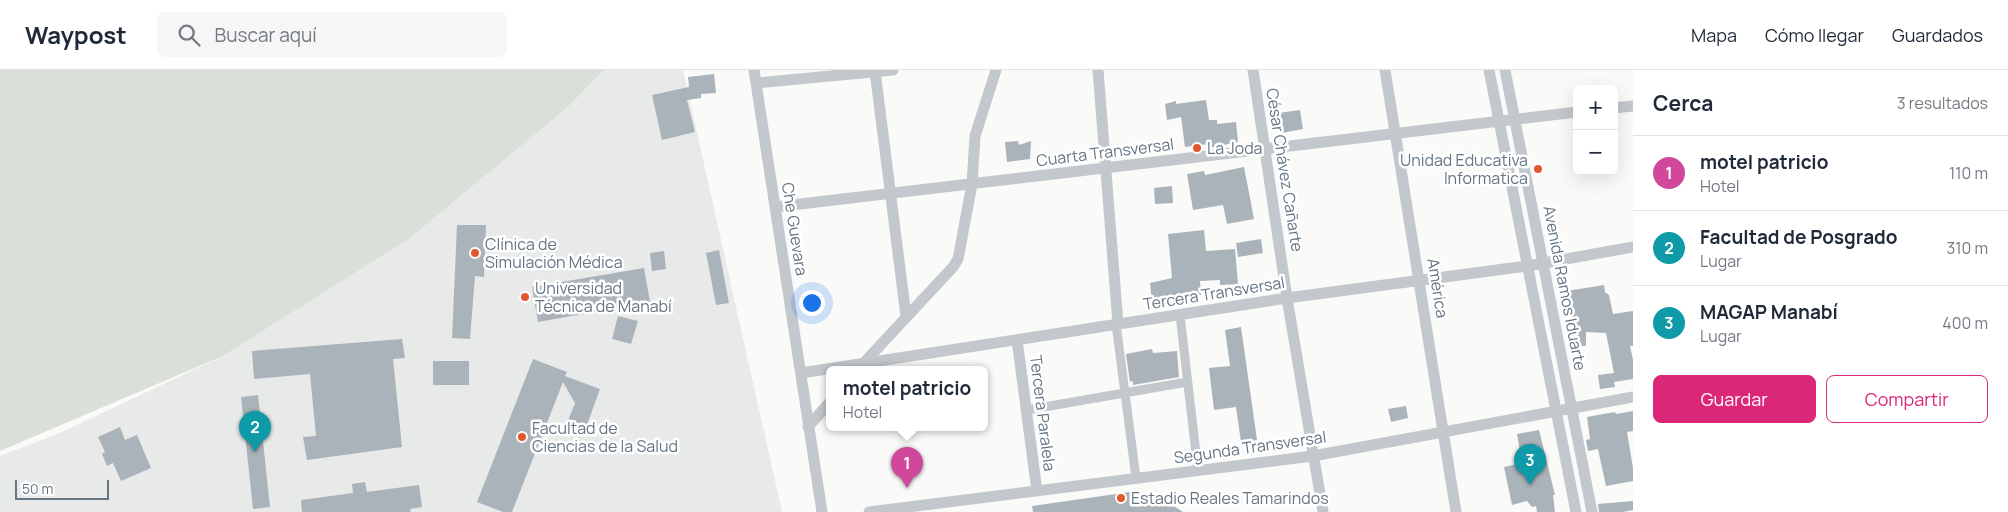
<!DOCTYPE html>
<html lang="es">
<head>
<meta charset="utf-8">
<style>
	body { margin:0; font-family:Manrope,sans-serif; background:#f6f6f7; color:#1f2937 }
	.controls { position:absolute; right:15px; top:15px; display:grid; overflow:hidden; border-radius:8px; box-shadow:0 5px 20px #0002 }
	.controls button { width:45px; height:45px; display:grid; place-items:center; padding:0; border:0; border-bottom:1px solid #e0e1e3; background:#fff; color:#1f2937; font:25px sans-serif }
	.scale { position:absolute; left:15px; bottom:12px; width:94px; box-sizing:border-box; padding-left:5px; border:2px solid #657683; border-top:0; font-size:14px; line-height:18px; white-space:nowrap; color:#657683; -webkit-text-stroke:4px #fff; paint-order:stroke }
	.you { position:absolute; left:811px; top:232px; width:18px; height:18px; margin:-12px; border:4px solid #fff; border-radius:50%; background:#1a73e8; box-shadow:0 0 0 8px #1a73e833 }
	.badge { display:grid; place-items:center; width:32px; height:32px; border-radius:50%; background:#db2777; color:#fff; font-size:16px; font-weight:700 }
	.pin { position:absolute; translate:-50% -41px; filter:drop-shadow(0 1px 2px #0008) }
	.pin::after { content:''; position:absolute; top:26px; width:18px; height:15px; background:inherit; clip-path:polygon(0 0,100% 0,50% 100%) }
	.popup { position:absolute; left:826px; top:296px; width:162px; height:65px; box-sizing:border-box; display:grid; place-content:center; border-radius:8px; background:#fff; filter:drop-shadow(0 1px 4px #0005); font-size:16px; white-space:nowrap; color:#747a83 }
	.popup b { font-size:19px; color:#1f2937 }
	.popup::after { content:''; position:absolute; left:50%; top:100%; margin-left:-10px; border:10px solid transparent; border-top-color:#fff }
	.list { margin:0; padding:0; list-style:none }
	h2 { display:flex; justify-content:space-between; align-items:center; height:65px; margin:0; padding:0 20px; font-size:21px }
	h2 small { font-size:16px; font-weight:400; color:#747a83 }
	.list li { display:grid; grid-template-columns:32px 1fr auto; gap:15px; align-items:center; box-sizing:border-box; height:75px; padding:0 20px; border-top:1px solid #e0e1e3 }
	.list b { display:block; font-size:19px; white-space:nowrap }
	.list p { margin:0; font-size:16px; white-space:nowrap; color:#747a83 }
	.list em { font-size:16px; font-style:normal; color:#747a83 }
	.actions { display:flex; gap:10px; padding:15px 20px }
	.actions a { flex:1; padding:11px 0; border:1px solid #db2777; border-radius:8px; text-align:center; font-size:18px; color:#db2777 }
	.actions .main { background:#db2777; color:#fff }
	.icon { flex:none; width:28px; height:28px; fill:none; stroke:currentColor; stroke-width:2; stroke-linecap:round; stroke-linejoin:round }
	.map { position:relative; flex:none; width:1633px; height:442px; overflow:hidden }
	header { display:flex; align-items:center; gap:30px; box-sizing:border-box; height:70px; padding:0 25px; background:#fff; border-bottom:1px solid #e0e1e3 }
	header strong { font-size:24px }
	nav { display:flex; gap:28px; margin-inline-start:auto; font-size:18px }
	.search { width:350px; height:45px; background:#f6f6f7; display:flex; align-items:center; gap:12px; box-sizing:border-box; padding:0 18px; border-radius:8px; color:#747a83; font-size:19px }
	main { display:flex }
	aside { flex:1; background:#fff }
	.map>svg:first-child { display:block }
	.built { fill:#e8e9e9 }
	.green { fill:#dadfd7 }
	.building { fill:#aab3b9 }
	.lines { fill:none; stroke-linecap:round; stroke-linejoin:round }
	.pedestrian { stroke:#c3c8cc; stroke-width:9 }
	.minor { stroke:#c3c8cc; stroke-width:11 }
	.poi-dot { fill:#e4572e; stroke:#fff; stroke-width:2 }
	.labels { text-anchor:middle; dominant-baseline:central; stroke-width:5; stroke-linejoin:round; paint-order:stroke }
	.poi-label { font-size:16px; fill:#657683; stroke:#fff; text-anchor:start }
	.street-label { font-size:16px; fill:#657683; stroke:#fff }
</style>
</head>
<body>
<header>
<strong>Waypost</strong>
<div class="search"><svg class="icon" aria-label="search" viewBox="0 0 24 24"><circle cx="10" cy="10" r="6"/><path d="M15 15l6 6"/></svg>Buscar aquí</div>
<nav><a>Mapa</a><a>Cómo llegar</a><a>Guardados</a></nav>
</header>
<main>
<div class="map">
<svg width="1633" height="442" viewBox="0 0 1633 442">
	<rect width="100%" height="100%" fill="#fafaf8"/>
	<path class="built" d="M604 0H683L782 442H0V386L62 362 223 286 410 168 568 37Z"/>
	<path class="green" d="M0 0H604L568 37 410 168 223 286 0 381Z"/>
	<path class="building" d="M714 4 716 23 701 24V28L687 30 695 62 662 70 652 25 689 17 688 7Z
		M1206 30 1209 50H1217V54L1236 52 1238 72 1210 78 1209 74 1185 77 1181 47 1167 50 1165 34 1176 31V34Z
		M1300 40 1303 59 1282 63 1278 43Z
		M1018 71 1019 75 1031 71 1030 89 1007 92 1005 72Z
		M1244 97 1254 149 1227 154 1223 135 1193 140 1187 104 1204 101 1205 105Z
		M1172 116 1173 133 1155 134 1154 118Z
		M457 155H486L484 207 475 206 470 269 452 268Z
		M1204 160 1206 181 1235 179 1238 214 1220 215V210L1200 211 1201 225 1152 231 1150 213 1172 208 1168 164Z
		M1261 169 1263 183 1238 187 1236 173Z
		M719 180 729 233 716 235 706 183Z
		M664 181 666 199 652 201 650 183Z
		M644 198 650 232 538 252 532 217Z
		M1604 215 1605 222 1609 225 1613 244 1633 241V276H1630L1633 290V309L1614 312 1615 317 1600 319 1598 305 1614 303 1606 263 1586 262V276L1570 275V265H1574L1567 221Z
		M618 246 638 251 631 274 612 269Z
		M1241 257 1257 370 1241 372 1236 337 1214 340 1209 298 1230 296 1225 260Z
		M402 269 405 288 393 289 402 377 307 390 303 367 316 366 310 304 254 309 252 281Z
		M1152 279 1153 283 1177 281 1179 307 1133 315V311L1130 312 1126 284Z
		M533 289 567 302 565 306 600 319 584 363 566 356 575 333 563 312 512 442H503L477 432Z
		M433 291H469V315H433Z
		M258 325 270 437 253 439 241 327Z
		M1406 336 1408 348 1391 352 1388 339Z
		M1633 341V361L1627 362 1633 398V411L1606 416 1598 379 1588 381 1586 370 1590 369 1587 347 1615 342 1616 344Z
		M120 357 125 370 137 365 151 398 121 411 113 393 107 396 102 384 105 382 98 367Z
		M1539 360 1555 425H1553L1555 442H1537L1536 436 1532 437 1527 431 1512 435 1504 397 1522 393 1517 364Z
		M365 412 367 422 419 415 422 437 410 439 411 442H302L301 430 353 423 352 414Z
		M1130 422 1169 433 1183 442H1033L1032 436Z
		M1633 431V440L1623 442H1599L1598 434Z"/>
	<g class="lines">
		<path class="pedestrian" d="M1180 245 1198 401
			M1116 254 1136 408
			M1027 340 1187 312"/>
		<path class="minor" d="M754 0 822 442
			M1098 0 1118 254
			M1253 0 1287 228 1323 442
			M1385 0 1456 442
			M1489 0 1576 442
			M1505 0 1592 442
			M875 1 906 246
			M756 13 893 0
			M1614 38 1633 36
			M775 137 1577 42
			M1017 270 1037 421
			M861 296 953 197 958 189 972 114 975 66 996 0
			M801 303 1287 228 1527 196 1633 177
			M808 357 830 332
			M869 442 1313 386 1633 327"/>
	</g>
	<g class="poi-dot">
		<circle cx="1197" cy="78" r="5"/>
		<circle cx="1538" cy="99" r="5"/>
		<circle cx="475" cy="183" r="5"/>
		<circle cx="525" cy="227" r="5"/>
		<circle cx="522" cy="367" r="5"/>
		<circle cx="1121" cy="428" r="5"/>
	</g>
	<g class="labels">
		<g class="poi-label">
			<text x="1207" y="78">La Joda</text>
			<text x="1528" y="90" text-anchor="end">Unidad Educativa<tspan x="1528" dy="18">Informatica</tspan></text>
			<text x="485" y="174">Clínica de<tspan x="485" dy="18">Simulación Médica</tspan></text>
			<text x="535" y="218">Universidad<tspan x="535" dy="18">Técnica de Manabí</tspan></text>
			<text x="532" y="358">Facultad de<tspan x="532" dy="18">Ciencias de la Salud</tspan></text>
			<text x="1131" y="428">Estadio Reales Tamarindos</text>
		</g>
		<g class="street-label">
			<text transform="translate(1105 82) rotate(-7)">Cuarta Transversal</text>
			<text transform="translate(1285 100) rotate(81)">César Chávez Cañarte</text>
			<text transform="translate(795 159) rotate(81)">Che Guevara</text>
			<text transform="translate(1438 218) rotate(81)">América</text>
			<text transform="translate(1565 218) rotate(79)">Avenida Ramos Iduarte</text>
			<text transform="translate(1214 223) rotate(-9)">Tercera Transversal</text>
			<text transform="translate(1043 343) rotate(83)">Tercera Paralela</text>
			<text transform="translate(1250 377) rotate(-8)">Segunda Transversal</text>
		</g>
	</g>
</svg>
<div class="controls">
<button>+</button>
<button>−</button>
</div>
<div class="scale">50 m</div>
<div class="you"></div>
<div class="pin badge" style="left:907px;top:418px;background:#d1479c">1</div>
<div class="popup"><b>motel patricio</b>Hotel</div>
<div class="pin badge" style="left:255px;top:382px;background:#0f9aa8">2</div>
<div class="pin badge" style="left:1530px;top:415px;background:#0f9aa8">3</div>
</div>
<aside>
<h2>Cerca<small>3 resultados</small></h2>
<ul class="list">
<li><span class="badge" style="background:#d1479c">1</span><div><b>motel patricio</b><p>Hotel</p></div><em>110 m</em></li>
<li><span class="badge" style="background:#0f9aa8">2</span><div><b>Facultad de Posgrado</b><p>Lugar</p></div><em>310 m</em></li>
<li><span class="badge" style="background:#0f9aa8">3</span><div><b>MAGAP Manabí</b><p>Lugar</p></div><em>400 m</em></li>
</ul>
<div class="actions"><a class="main">Guardar</a><a>Compartir</a></div>
</aside>
</main>
</body>
</html>
